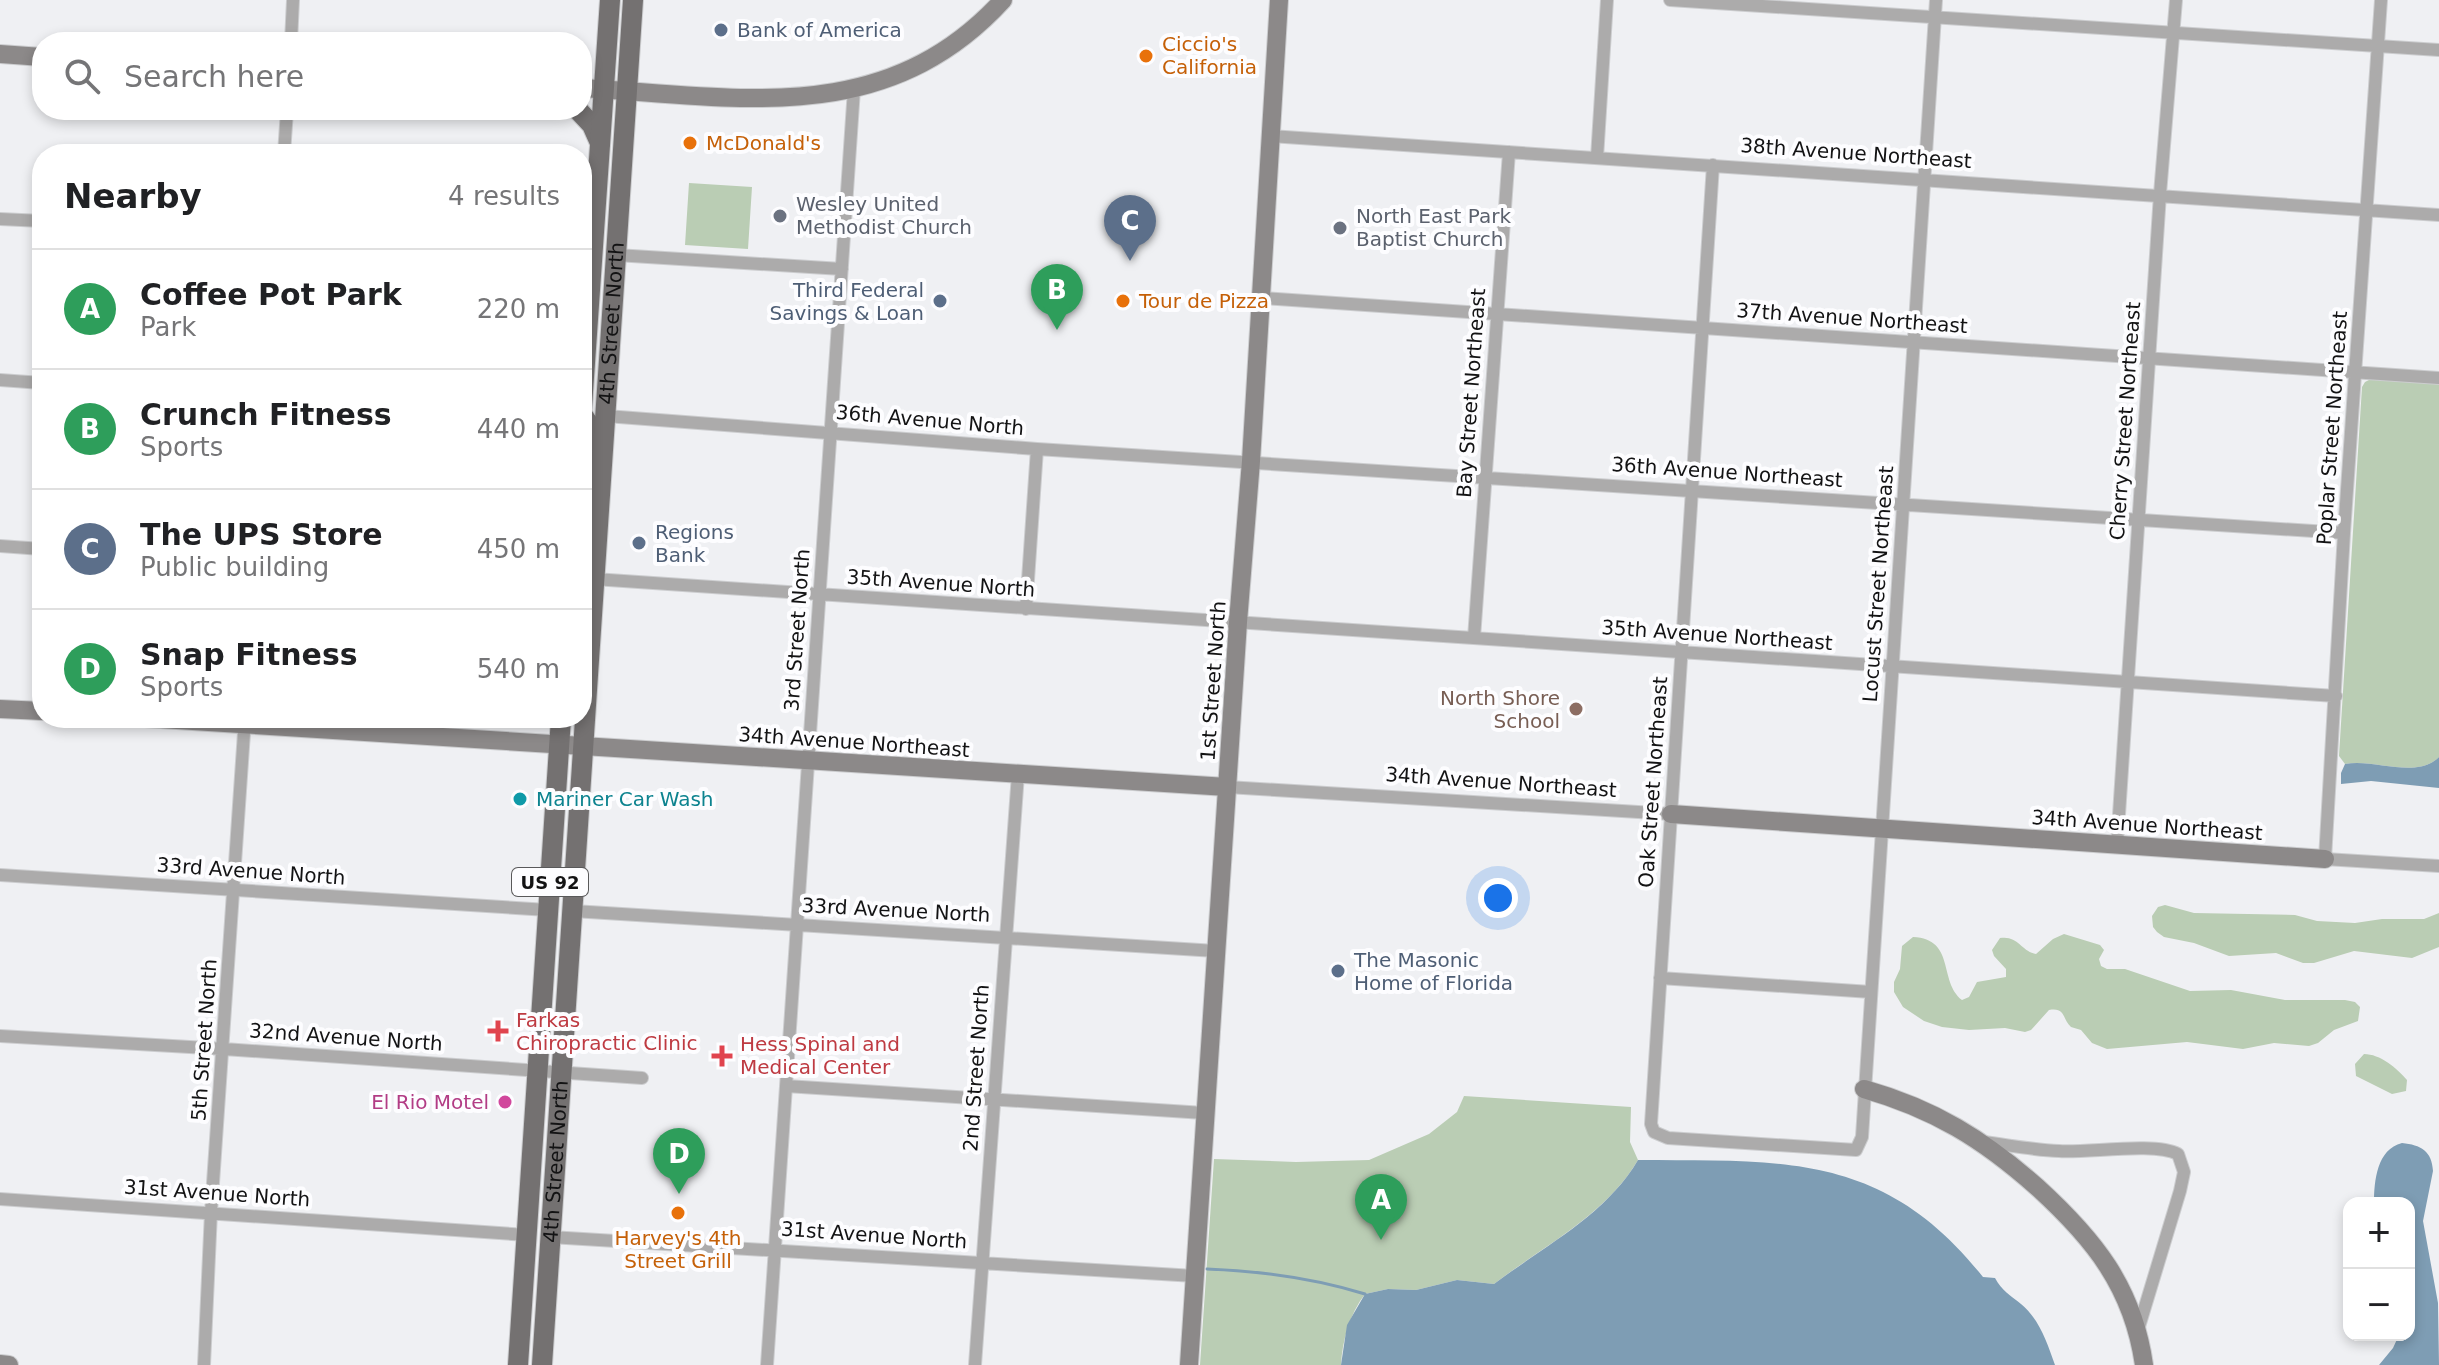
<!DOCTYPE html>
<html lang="en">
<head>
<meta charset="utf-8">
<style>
	body { margin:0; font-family:"DejaVu Sans",sans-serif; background:#f6f6f6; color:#202124 }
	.controls { position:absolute; right:24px; bottom:24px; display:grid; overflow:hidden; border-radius:16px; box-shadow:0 4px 12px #0003 }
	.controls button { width:72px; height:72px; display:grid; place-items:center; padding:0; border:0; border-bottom:2px solid #e0e0e0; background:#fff; color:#202124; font:40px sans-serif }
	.you { position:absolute; left:1498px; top:898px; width:28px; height:28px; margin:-20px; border:6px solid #fff; border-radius:50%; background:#1a73e8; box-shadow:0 0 0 12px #1a73e833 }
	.badge { display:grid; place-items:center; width:52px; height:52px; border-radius:50%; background:#9459d0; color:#fff; font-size:26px; font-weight:700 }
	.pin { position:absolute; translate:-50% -66px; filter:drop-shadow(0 2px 4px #0008) }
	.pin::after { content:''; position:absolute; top:42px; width:28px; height:24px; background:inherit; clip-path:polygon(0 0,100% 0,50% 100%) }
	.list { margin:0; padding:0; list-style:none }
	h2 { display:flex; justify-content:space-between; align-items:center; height:104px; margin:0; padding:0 32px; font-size:34px }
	h2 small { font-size:26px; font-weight:400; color:#757577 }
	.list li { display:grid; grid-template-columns:52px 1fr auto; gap:24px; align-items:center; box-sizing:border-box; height:120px; padding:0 32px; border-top:2px solid #e0e0e0 }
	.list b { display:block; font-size:30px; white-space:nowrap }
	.list p { margin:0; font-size:26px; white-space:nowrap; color:#757577 }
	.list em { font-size:26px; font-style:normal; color:#757577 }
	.icon { flex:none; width:44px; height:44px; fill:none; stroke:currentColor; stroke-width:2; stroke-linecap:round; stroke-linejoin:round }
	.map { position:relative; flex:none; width:2439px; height:1365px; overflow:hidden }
	.search { position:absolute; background:#fff; box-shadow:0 4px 12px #0003; left:32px; top:32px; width:560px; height:88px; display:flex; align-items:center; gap:20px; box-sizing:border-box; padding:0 28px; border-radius:32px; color:#757577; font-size:30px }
	.panel { position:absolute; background:#fff; box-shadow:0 4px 12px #0003; left:32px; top:144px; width:560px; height:584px; border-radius:32px }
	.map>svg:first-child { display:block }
	.green { fill:#bacdb4 }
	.water { fill:#7e9db4 }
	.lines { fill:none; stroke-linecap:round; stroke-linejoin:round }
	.stream { stroke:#7e9db4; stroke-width:3 }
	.street-casing { stroke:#cccdcf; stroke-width:14 }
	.secondary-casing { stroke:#cccdcf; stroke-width:20 }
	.primary-casing { stroke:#cccdcf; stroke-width:22 }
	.street { stroke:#acabab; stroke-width:12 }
	.secondary { stroke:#8c8989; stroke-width:18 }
	.primary { stroke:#747171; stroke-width:20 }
	.service-dot { fill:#5c6f8a; stroke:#fdfdff; stroke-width:3 }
	.food-dot { fill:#e8710a; stroke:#fdfdff; stroke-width:3 }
	.worship-dot { fill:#6b7280; stroke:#fdfdff; stroke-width:3 }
	.education-dot { fill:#8d6e63; stroke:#fdfdff; stroke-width:3 }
	.culture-dot { fill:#0f9aa8; stroke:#fdfdff; stroke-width:3 }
	.health-dot { fill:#e0444e; stroke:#fdfdff; stroke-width:3 }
	.hotel-dot { fill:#d1479c; stroke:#fdfdff; stroke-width:3 }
	.labels { text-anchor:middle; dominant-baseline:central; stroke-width:8; stroke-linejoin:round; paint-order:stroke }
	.shield { fill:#fdfdff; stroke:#59595a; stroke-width:2 }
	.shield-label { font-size:18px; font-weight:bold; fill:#131314 }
	.service-label { font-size:20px; fill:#4e5e75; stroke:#fdfdff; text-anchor:start }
	.food-label { font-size:20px; fill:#c56008; stroke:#fdfdff; text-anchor:start }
	.street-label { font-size:20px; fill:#131314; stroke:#fdfdff }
	.worship-label { font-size:20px; fill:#5b616d; stroke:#fdfdff; text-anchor:start }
	.education-label { font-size:20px; fill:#785e54; stroke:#fdfdff; text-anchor:end }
	.culture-label { font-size:20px; fill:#0d838f; stroke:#fdfdff; text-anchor:start }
	.health-label { font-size:20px; fill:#be3a42; stroke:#fdfdff; text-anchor:start }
	.hotel-label { font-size:20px; fill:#b23c85; stroke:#fdfdff; text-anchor:end }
</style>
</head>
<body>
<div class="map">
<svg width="2439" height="1365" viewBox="0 0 2439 1365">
	<rect width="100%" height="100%" fill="#eff0f3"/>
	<path class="green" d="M689 183 752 187 748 249 685 245Z
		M2371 379 2439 384V757C2416 780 2374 758 2345 764L2339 756 2362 387 2365 382Z
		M2165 905 2194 913 2295 915 2317 921 2355 923 2382 919H2424L2439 913V947L2412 958 2354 951 2314 963H2303L2276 953 2229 956 2194 943 2164 937 2157 932 2153 927 2152 916 2158 907Z
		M2064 934 2100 945 2104 950 2099 959 2101 966 2107 969H2125L2190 991 2231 990 2285 1000H2345L2355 1002 2360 1007 2358 1021 2334 1030 2318 1043 2309 1046 2274 1043 2243 1049 2187 1042 2107 1049 2092 1043 2081 1030 2071 1027C2062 1019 2066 1007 2049 1010L2031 1030 2025 1032 2005 1028 1969 1030 1942 1027 1924 1021 1903 1007 1894 992V982L1900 969 1902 946 1913 937C1956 939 1938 981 1962 1000L1969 997 1977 982 2006 977V969L1994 956 1992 950 2000 938C2018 935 2021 951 2036 954L2053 939Z
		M2364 1054C2380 1054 2397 1068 2407 1080L2406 1091 2392 1094 2356 1076 2355 1064Z
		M1464 1096 1631 1107 1630 1142 1638 1160C1606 1215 1543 1246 1494 1284L1457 1280 1416 1290 1388 1289 1365 1294C1350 1313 1342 1341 1341 1365H1200L1214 1159 1296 1162 1369 1160 1429 1134 1457 1112Z"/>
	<path class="water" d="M2439 757V788L2371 781 2341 784V773L2345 764C2374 758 2416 780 2439 757Z
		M2402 1143C2421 1145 2432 1151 2433 1171L2423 1221 2438 1303 2439 1365H2379L2393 1348 2399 1335H2409V1203H2374C2374 1181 2377 1149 2402 1143Z
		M1638 1160C1783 1161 1884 1152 1983 1277L1995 1278C2002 1291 2010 1295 2021 1304 2040 1320 2047 1343 2055 1365H1341L1347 1325 1365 1294 1388 1289 1416 1290 1457 1280 1494 1284C1544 1246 1606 1215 1638 1160Z"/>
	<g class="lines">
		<path class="stream" d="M1207 1269C1262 1271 1313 1278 1365 1294"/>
		<defs>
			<path id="street" d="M1670 0 2439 50
				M2381 0 2344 533 2325 859 2439 866
				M291 42 293 0
				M1270 136 2439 215
				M284 154 287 110
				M1597 158 1607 0
				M1713 165 1651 1124 1654 1132 1668 1138 1856 1150 1862 1137 1936 0
				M0 219 42 221
				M616 255 842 269
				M1262 298 2439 378
				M0 380 42 383
				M606 416 1037 449 2344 533
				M0 546 42 549
				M594 579 2336 696
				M1026 609 1037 449
				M1474 638 1509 152
				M1227 787 1671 814
				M2117 845 2160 194 2176 0
				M0 875 548 910
				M573 911 1216 951
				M1660 978 1871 992
				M0 1036 224 1049 642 1078
				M786 1086 1204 1113
				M1983 1142C2008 1145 2034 1150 2059 1151 2089 1153 2154 1142 2178 1154L2184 1172 2180 1191 2138 1330
				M0 1199 527 1235
				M550 1237 1195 1276
				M204 1365 211 1212 245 718
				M767 1365 854 89
				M975 1365 1018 774"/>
			<path id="secondary" d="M0 54 42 57
				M582 88C738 97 885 129 1003 0
				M0 709 42 711
				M145 718 1227 787
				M1671 814 2325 859
				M1864 1089C1934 1109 1983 1139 2037 1187 2094 1239 2133 1287 2144 1365
				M0 1364 9 1365
				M1189 1365 1238 622 1251 461 1279 0"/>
			<g id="primary">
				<path d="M578 110 592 125 600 143"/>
				<path d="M582 406 610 0"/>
				<path d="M582 414 590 426V459"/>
				<path d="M518 1365 561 718"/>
				<path id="s1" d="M542 1365 633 0"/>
			</g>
		</defs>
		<use href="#street" class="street-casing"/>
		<use href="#secondary" class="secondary-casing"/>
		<use href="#primary" class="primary-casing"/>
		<use href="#street" class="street"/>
		<use href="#secondary" class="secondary"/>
		<use href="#primary" class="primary"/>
	</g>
	<g class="service-dot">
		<circle cx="721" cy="30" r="8"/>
		<circle cx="940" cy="301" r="8"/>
		<circle cx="639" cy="543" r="8"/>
		<circle cx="1338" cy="971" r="8"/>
	</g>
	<g class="food-dot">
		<circle cx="1146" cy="56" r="8"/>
		<circle cx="690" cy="143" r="8"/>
		<circle cx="1123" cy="301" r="8"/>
		<circle cx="678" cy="1213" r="8"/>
	</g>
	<g class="worship-dot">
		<circle cx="780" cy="216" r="8"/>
		<circle cx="1340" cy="228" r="8"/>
	</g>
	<circle class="education-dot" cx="1576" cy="709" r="8"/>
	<circle class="culture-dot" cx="520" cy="799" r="8"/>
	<g class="health-dot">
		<path d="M494 1019h8v8h8v8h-8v8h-8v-8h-8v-8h8z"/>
		<path d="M718 1044h8v8h8v8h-8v8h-8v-8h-8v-8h8z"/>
	</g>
	<circle class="hotel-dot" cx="505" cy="1102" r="8"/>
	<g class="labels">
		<rect class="shield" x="512" y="868" width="76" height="28" rx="6"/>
		<g class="shield-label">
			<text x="550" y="882">US 92</text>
		</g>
		<g class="service-label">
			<text x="737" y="30">Bank of America</text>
			<text x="924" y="290" text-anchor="end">Third Federal<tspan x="924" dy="23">Savings &amp; Loan</tspan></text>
			<text x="655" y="532">Regions<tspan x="655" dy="23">Bank</tspan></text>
			<text x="1354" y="960">The Masonic<tspan x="1354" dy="23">Home of Florida</tspan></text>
		</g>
		<g class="food-label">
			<text x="1162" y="44">Ciccio's<tspan x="1162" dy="23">California</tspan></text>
			<text x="706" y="143">McDonald's</text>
			<text x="1139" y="301">Tour de Pizza</text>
			<text x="678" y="1238" text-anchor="middle">Harvey's 4th<tspan x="678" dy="23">Street Grill</tspan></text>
		</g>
		<g class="street-label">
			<text transform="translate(1856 153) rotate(4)">38th Avenue Northeast</text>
			<text transform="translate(1852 318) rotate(4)">37th Avenue Northeast</text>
			<text stroke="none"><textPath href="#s1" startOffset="1044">4th Street North</textPath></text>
			<text transform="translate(1471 393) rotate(-86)">Bay Street Northeast</text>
			<text transform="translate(930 420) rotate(5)">36th Avenue North</text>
			<text transform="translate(2125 421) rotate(-86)">Cherry Street Northeast</text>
			<text transform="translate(2332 428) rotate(-86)">Poplar Street Northeast</text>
			<text transform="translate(1727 472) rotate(4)">36th Avenue Northeast</text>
			<text transform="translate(941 583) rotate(4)">35th Avenue North</text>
			<text transform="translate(1878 584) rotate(-86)">Locust Street Northeast</text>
			<text transform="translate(797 630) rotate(-86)">3rd Street North</text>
			<text transform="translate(1717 635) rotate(4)">35th Avenue Northeast</text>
			<text transform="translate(1213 681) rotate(-86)">1st Street North</text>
			<text transform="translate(854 742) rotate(4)">34th Avenue Northeast</text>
			<text transform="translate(1501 782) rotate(4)">34th Avenue Northeast</text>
			<text transform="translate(1653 782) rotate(-86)">Oak Street Northeast</text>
			<text transform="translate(2147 825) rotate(4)">34th Avenue Northeast</text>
			<text transform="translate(251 871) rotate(4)">33rd Avenue North</text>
			<text transform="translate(896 910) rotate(3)">33rd Avenue North</text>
			<text transform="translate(346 1037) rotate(4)">32nd Avenue North</text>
			<text transform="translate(204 1040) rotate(-86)">5th Street North</text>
			<text transform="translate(976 1068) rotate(-86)">2nd Street North</text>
			<text stroke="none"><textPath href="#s1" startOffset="204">4th Street North</textPath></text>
			<text transform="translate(217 1193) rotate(4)">31st Avenue North</text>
			<text transform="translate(874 1235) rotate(4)">31st Avenue North</text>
		</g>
		<g class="worship-label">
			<text x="796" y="204">Wesley United<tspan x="796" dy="23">Methodist Church</tspan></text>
			<text x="1356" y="216">North East Park<tspan x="1356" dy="23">Baptist Church</tspan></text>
		</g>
		<g class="education-label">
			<text x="1560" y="698">North Shore<tspan x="1560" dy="23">School</tspan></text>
		</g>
		<g class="culture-label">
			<text x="536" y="799">Mariner Car Wash</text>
		</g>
		<g class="health-label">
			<text x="516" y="1020">Farkas<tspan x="516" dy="23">Chiropractic Clinic</tspan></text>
			<text x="740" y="1044">Hess Spinal and<tspan x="740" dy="23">Medical Center</tspan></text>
		</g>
		<g class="hotel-label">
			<text x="489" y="1102">El Rio Motel</text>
		</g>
	</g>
</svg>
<div class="controls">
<button>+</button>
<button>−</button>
</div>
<div class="you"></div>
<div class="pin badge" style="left:1381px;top:1240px;background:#2e9e5b">A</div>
<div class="pin badge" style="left:1057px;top:330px;background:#2e9e5b">B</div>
<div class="pin badge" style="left:1130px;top:261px;background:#5c6f8a">C</div>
<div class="pin badge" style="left:679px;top:1194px;background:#2e9e5b">D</div>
<div class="search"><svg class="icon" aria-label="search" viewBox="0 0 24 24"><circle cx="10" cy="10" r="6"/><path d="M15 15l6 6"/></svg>Search here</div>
<section class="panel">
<h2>Nearby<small>4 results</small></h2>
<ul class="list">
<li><span class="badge" style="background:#2e9e5b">A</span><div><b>Coffee Pot Park</b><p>Park</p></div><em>220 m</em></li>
<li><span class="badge" style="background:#2e9e5b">B</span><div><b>Crunch Fitness</b><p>Sports</p></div><em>440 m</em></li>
<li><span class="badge" style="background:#5c6f8a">C</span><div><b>The UPS Store</b><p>Public building</p></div><em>450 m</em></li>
<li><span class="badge" style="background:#2e9e5b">D</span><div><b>Snap Fitness</b><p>Sports</p></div><em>540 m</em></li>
</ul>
</section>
</div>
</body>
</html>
